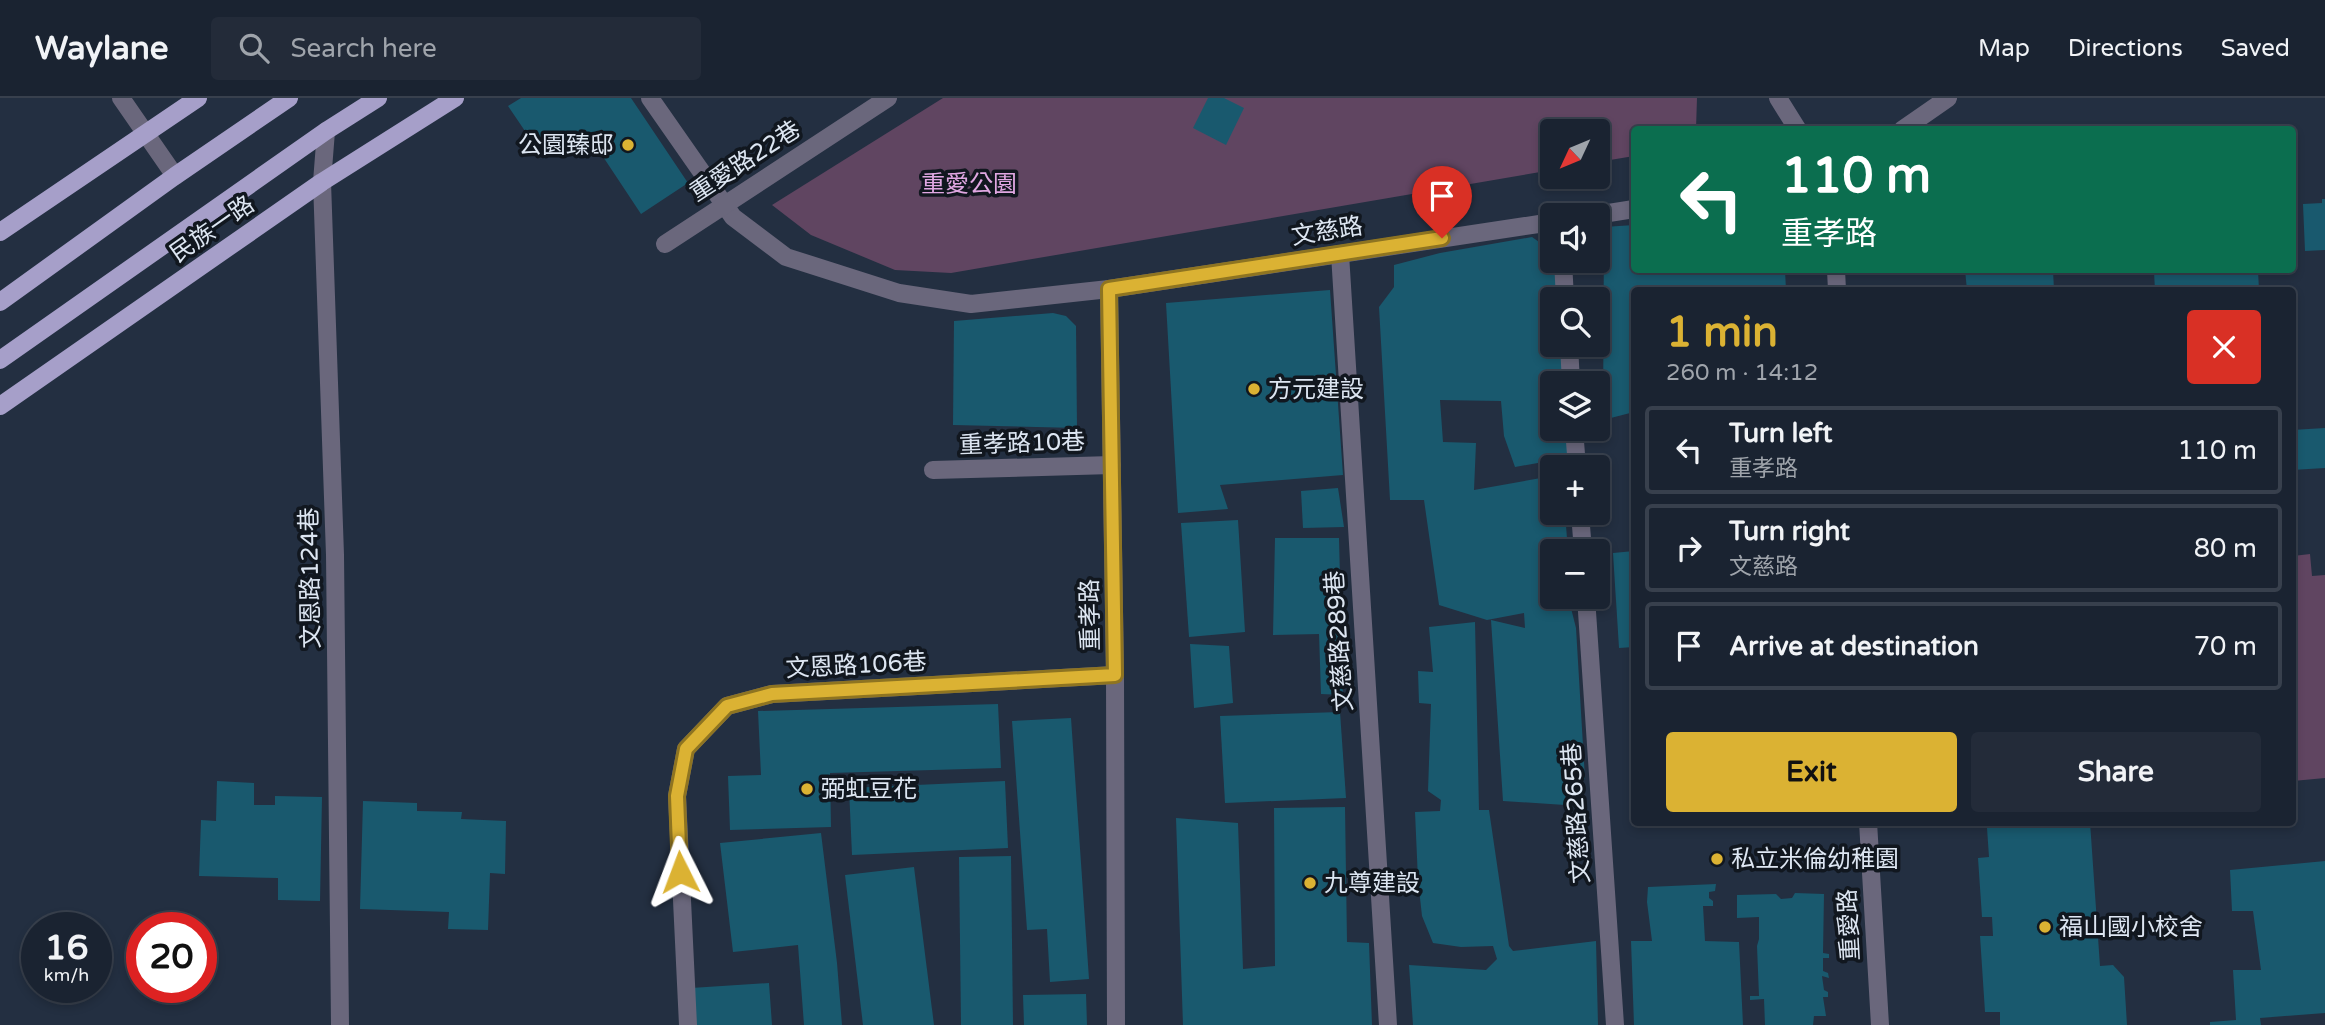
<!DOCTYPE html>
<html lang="en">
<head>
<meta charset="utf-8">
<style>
	:root { --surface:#1a2331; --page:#232b39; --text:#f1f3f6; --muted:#9fa4ab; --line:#38404d; --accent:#dbb233 }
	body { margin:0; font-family:"Varela Round","Noto Sans TC",sans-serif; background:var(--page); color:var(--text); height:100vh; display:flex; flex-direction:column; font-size:26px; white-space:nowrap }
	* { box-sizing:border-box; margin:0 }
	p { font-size:23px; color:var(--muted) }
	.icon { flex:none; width:38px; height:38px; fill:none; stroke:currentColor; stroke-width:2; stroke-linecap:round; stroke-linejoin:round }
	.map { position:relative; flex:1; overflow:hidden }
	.side { position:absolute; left:1631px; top:189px; width:665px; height:539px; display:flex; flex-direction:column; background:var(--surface); border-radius:7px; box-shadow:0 4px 10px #0003,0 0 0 2px var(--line) }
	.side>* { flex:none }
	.banner { position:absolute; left:1631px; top:28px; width:665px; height:147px; border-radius:7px; box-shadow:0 4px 10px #0003,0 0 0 2px var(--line); background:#0b6e4f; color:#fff; overflow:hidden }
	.needle { width:46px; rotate:226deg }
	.fabs { position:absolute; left:1540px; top:21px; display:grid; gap:14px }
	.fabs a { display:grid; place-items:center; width:70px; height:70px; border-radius:7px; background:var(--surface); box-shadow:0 4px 10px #0003,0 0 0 2px var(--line); font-size:35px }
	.speed { position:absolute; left:21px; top:814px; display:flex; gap:14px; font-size:35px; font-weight:700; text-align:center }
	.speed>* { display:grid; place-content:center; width:91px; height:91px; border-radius:50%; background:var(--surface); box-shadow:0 4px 10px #0003,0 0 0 2px var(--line); line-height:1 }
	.speed small { font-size:18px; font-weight:400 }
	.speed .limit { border:10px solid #d22; background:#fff; color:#111 }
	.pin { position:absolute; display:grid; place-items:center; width:60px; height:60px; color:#fff; margin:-72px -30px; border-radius:50% 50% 50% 0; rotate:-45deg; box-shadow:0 0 7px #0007 }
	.pin .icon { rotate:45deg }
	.me { position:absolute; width:77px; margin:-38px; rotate:357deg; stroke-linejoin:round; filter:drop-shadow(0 0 5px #0008) }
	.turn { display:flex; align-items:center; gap:24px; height:147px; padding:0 35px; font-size:32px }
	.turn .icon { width:91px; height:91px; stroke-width:2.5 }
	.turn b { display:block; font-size:49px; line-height:60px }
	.round { display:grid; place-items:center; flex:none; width:74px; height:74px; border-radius:7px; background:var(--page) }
	.headline { display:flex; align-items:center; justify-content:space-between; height:119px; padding:0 35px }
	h1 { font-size:42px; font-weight:700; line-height:52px; color:var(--accent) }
	.action { display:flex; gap:14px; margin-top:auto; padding:14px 35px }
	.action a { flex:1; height:80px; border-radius:7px; background:var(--accent); color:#111; font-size:28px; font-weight:700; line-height:80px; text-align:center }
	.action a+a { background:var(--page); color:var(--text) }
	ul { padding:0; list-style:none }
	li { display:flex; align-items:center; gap:21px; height:88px; margin:0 14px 10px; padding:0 21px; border:4px solid var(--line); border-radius:7px }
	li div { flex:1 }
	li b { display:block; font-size:26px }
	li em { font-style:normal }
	header { display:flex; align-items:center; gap:42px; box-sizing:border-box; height:98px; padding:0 35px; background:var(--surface); border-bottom:2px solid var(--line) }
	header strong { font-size:33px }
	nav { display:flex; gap:38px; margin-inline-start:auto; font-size:24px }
	.search { width:490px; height:63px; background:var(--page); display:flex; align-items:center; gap:18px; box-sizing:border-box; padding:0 24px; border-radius:7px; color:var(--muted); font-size:26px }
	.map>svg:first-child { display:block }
	.green { fill:#604561 }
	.building { fill:#19596e }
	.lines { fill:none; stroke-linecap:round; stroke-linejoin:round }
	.minor { stroke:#6a677c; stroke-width:18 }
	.major { stroke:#a69fc9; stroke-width:18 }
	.route-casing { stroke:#8e7421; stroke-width:18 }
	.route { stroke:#dbb233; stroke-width:12 }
	.poi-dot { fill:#dbb233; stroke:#11171f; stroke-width:2.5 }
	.labels { text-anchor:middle; stroke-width:7; stroke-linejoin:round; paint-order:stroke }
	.poi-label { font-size:24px; fill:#dde6f2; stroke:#11171f; text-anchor:start }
	.street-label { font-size:24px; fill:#dde6f2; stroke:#11171f }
	.park-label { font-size:24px; fill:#e0a7e2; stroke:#11171f }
</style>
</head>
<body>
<header>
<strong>Waylane</strong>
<div class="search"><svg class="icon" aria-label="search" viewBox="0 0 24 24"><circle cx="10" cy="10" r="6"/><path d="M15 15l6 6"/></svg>Search here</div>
<nav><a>Map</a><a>Directions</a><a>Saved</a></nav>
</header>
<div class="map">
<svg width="2325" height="927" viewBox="0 0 2325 927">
	<rect width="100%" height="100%" fill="#232f41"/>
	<!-- green -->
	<g class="green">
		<path d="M943,0h754l-1,31 -62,1v26l-36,6v-31h-46v39l-601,103 -56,-3 -84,-35 -39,-30z"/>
		<path d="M2310,456l2,22 13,-1v203l-32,3v-225z"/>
	</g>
	<!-- building -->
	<g class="building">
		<path d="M521,0h110l57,85 -47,31 -55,-83 -42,28 -36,-53z"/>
		<path d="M1208,0h16l20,10 -18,37 -33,-17z"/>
		<path d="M2322,101h3v51l-20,1 -2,-47 19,-1z"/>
		<path d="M1634,127v45h151l1,20h-152v122l-31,8 1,-193z"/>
		<path d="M1532,139l20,14v10h11l2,38h-13v46h17l2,38h-19v46h22l2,27 -61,11 -11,-31 -3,-35 -61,-1 3,42 33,1 -2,47 78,-14v37h13l3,38h-16v46h19l-1,7 6,24 9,151 -19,7 -1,19 -62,-4 -12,-181 34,8 -1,-15 -37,7 -48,-15 -15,-105h-34l-11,-193 15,-20v-22l46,-12z"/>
		<path d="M1965,172h88l1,20h-87z"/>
		<path d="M2138,172h120l1,20h-104l-1,-18 -16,1z"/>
		<path d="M1330,192l13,185 -123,10 8,24 -50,4 -12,-210z"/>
		<path d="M1053,215l13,3 10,10 1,102 -124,-3 1,-104z"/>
		<path d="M2325,330v40l-33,2v-40z"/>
		<path d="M1338,390l6,39 -41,1 -2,-37z"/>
		<path d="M1238,422l7,112 -56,5 -8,-114z"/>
		<path d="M1275,440h64l4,157 -22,-1 -2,-60 -46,1z"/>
		<path d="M1634,453v96l-15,1 -6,-95z"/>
		<path d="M1475,524l4,188h10l20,136 4,5 83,-10 2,84h-185l-4,-60 77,5 11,-11 -4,-13 -32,1 -28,-4 -11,-27 -4,-36 -3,-68 25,-1 1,-11 -13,-9 3,-87 -12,-1 -1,-32 15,1 -4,-45z"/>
		<path d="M1190,546l39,2 4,57 -39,5z"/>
		<path d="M998,606l3,64 -171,5 1,54 -101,3 -2,-54 33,-1 -3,-64z"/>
		<path d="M1340,614l6,86 -121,5 -5,-87z"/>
		<path d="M1071,620l18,261 -39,3 -3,-53 -20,1 -15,-209z"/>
		<path d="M217,683l37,2v22h21v-9l47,1 -2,104 -42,-1v-22l-79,-2 2,-56 15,1z"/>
		<path d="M1005,683l3,67 -156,7 -3,-67z"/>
		<path d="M363,703l54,2v8l45,1 -1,7 45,2 -1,53 -15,-1 -2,57 -40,-1 1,-17 -89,-3z"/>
		<path d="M1345,709l2,135 22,1 3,82h-189l-7,-207 62,5 5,146 32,-3 -1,-158z"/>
		<path d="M2000,724h90l10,144 13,-1 11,12 3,48h-127v-13h-15l-5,-76h13l-1,-19h-10l-4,-59 11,-1 -2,-29h14z"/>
		<path d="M821,735l16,130 5,62h-38l-6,-80 -65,7 -13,-109z"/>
		<path d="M1011,758l2,169h-52l-2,-168z"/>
		<path d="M2325,763v152l-65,5 1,7h-51v-3l26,-2 -3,-50h28l-8,-59h-21l-2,-41z"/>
		<path d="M914,769l20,158h-71l-18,-150z"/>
		<path d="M1716,786l-1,7 -6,1v6l4,3v5h-10l2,35 34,1 4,83h-109l-3,-84h21l-5,-39 1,-15z"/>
		<path d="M1795,795l29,1 -1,59 6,1v4h-6v13l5,2 1,5 -7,-2 2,14 4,2v5h-5l3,19h-12l-1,9h-48l-1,-26 -14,1v-4h9l-2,-50 2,-7v-22l-22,1v-23l39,-1 5,5 11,-1z"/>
		<path d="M769,885l3,42h-79l-2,-37z"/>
		<path d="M1086,896l1,31h-63l-1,-30z"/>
	</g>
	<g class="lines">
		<!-- minor -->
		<g class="minor">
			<path d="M121,0l54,78"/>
			<path d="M650,0l83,119 53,40 113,36 72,11 138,-15 443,-67"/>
			<path d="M1778,0l20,32"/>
			<path d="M1902,32l46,-32"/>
			<path d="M326,33l-4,51 13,373 5,470"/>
			<path d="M1596,117l38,-6"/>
			<path d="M665,146l223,-146"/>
			<path d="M1340,156l48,771"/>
			<path d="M1563,163l2,38"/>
			<path d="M1836,172l1,20"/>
			<path d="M1109,191l6,386 1,350"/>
			<path d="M1569,247l2,38"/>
			<path d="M1574,331l3,38"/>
			<path d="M933,372l179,-5"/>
			<path d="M1580,415l3,38"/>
			<path d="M1586,499l29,428"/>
			<path d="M1868,724l12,203"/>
			<path d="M688,927l-11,-229 9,-47 41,-43 45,-12 343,-19"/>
		</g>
		<!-- major -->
		<g class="major">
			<path d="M0,134l198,-134"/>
			<path d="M0,204l175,-126 114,-78"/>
			<path d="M0,262l326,-229 52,-33"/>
			<path d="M0,308l322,-224 133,-84"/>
		</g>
	</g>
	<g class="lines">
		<defs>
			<path id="route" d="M680,774l-3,-76 9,-47 41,-43 45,-12 343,-19 -6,-386 333,-51"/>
		</defs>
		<!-- route casing -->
		<use href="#route" class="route-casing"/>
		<!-- route -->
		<use href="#route" class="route"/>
	</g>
	<!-- markers -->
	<g class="poi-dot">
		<circle cx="628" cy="47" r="7"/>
		<circle cx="1254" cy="291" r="7"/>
		<circle cx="807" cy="691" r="7"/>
		<circle cx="1717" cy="761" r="7"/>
		<circle cx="1310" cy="785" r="7"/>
		<circle cx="2045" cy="829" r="7"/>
	</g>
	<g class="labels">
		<!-- poi labels -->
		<g class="poi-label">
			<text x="614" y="55" text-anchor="end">公園臻邸</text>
			<text x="1268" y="299">方元建設</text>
			<text x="821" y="699">弼虹豆花</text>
			<text x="1731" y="769">私立米倫幼稚園</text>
			<text x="1324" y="793">九尊建設</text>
			<text x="2059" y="837">福山國小校舍</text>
		</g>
		<!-- street labels -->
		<g class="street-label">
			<text transform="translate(745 63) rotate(-33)" y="8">重愛路22巷</text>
			<text transform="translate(212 131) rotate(-35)" y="8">民族一路</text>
			<text transform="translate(1327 133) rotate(-9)" y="8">文慈路</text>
			<text transform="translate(1022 345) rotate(-2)" y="8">重孝路10巷</text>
			<text transform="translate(310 480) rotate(-91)" y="8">文恩路124巷</text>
			<text transform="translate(1090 517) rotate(-91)" y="8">重孝路</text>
			<text transform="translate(1339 543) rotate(-94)" y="8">文慈路289巷</text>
			<text transform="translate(856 567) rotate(-3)" y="8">文恩路106巷</text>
			<text transform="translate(1576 715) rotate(-94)" y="8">文慈路265巷</text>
			<text transform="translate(1849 827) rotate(-93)" y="8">重愛路</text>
		</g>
		<!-- park labels -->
		<g class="park-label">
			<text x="969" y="94">重愛公園</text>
		</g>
	</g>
</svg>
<div class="fabs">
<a><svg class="needle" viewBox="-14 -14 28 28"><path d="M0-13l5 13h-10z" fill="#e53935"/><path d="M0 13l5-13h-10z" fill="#9fa4ab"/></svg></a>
<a><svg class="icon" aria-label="sound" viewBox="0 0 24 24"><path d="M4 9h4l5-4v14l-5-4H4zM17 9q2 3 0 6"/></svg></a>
<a><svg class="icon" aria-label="search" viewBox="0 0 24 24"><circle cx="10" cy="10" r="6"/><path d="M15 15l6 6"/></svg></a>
<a><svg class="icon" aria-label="layers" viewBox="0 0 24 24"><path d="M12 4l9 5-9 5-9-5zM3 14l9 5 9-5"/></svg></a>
<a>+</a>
<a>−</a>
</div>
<div class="speed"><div>16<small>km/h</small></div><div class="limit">20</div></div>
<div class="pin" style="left:1442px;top:140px;background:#d93025"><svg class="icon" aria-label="arrive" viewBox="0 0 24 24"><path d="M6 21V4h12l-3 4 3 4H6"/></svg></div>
<svg class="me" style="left:680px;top:774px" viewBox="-20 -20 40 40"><path d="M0-17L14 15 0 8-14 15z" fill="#dbb233" stroke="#fff" stroke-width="4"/></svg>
<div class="banner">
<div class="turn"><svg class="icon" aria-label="left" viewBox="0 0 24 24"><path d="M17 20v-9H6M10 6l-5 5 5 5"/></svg><div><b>110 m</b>重孝路</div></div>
</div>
<section class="side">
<div class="headline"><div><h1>1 min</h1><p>260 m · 14:12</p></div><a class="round" style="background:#d93025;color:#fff"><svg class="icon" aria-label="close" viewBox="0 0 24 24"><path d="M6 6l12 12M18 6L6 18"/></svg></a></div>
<ul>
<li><svg class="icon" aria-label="left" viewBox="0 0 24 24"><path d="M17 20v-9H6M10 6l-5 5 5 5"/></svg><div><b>Turn left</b><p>重孝路</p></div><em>110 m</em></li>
<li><svg class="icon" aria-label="right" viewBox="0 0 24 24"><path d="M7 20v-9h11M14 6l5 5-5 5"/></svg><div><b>Turn right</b><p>文慈路</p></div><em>80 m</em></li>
<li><svg class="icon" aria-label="arrive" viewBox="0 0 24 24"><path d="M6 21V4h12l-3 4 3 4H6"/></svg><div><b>Arrive at destination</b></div><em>70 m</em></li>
</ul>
<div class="action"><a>Exit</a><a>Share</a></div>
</section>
</div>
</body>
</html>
